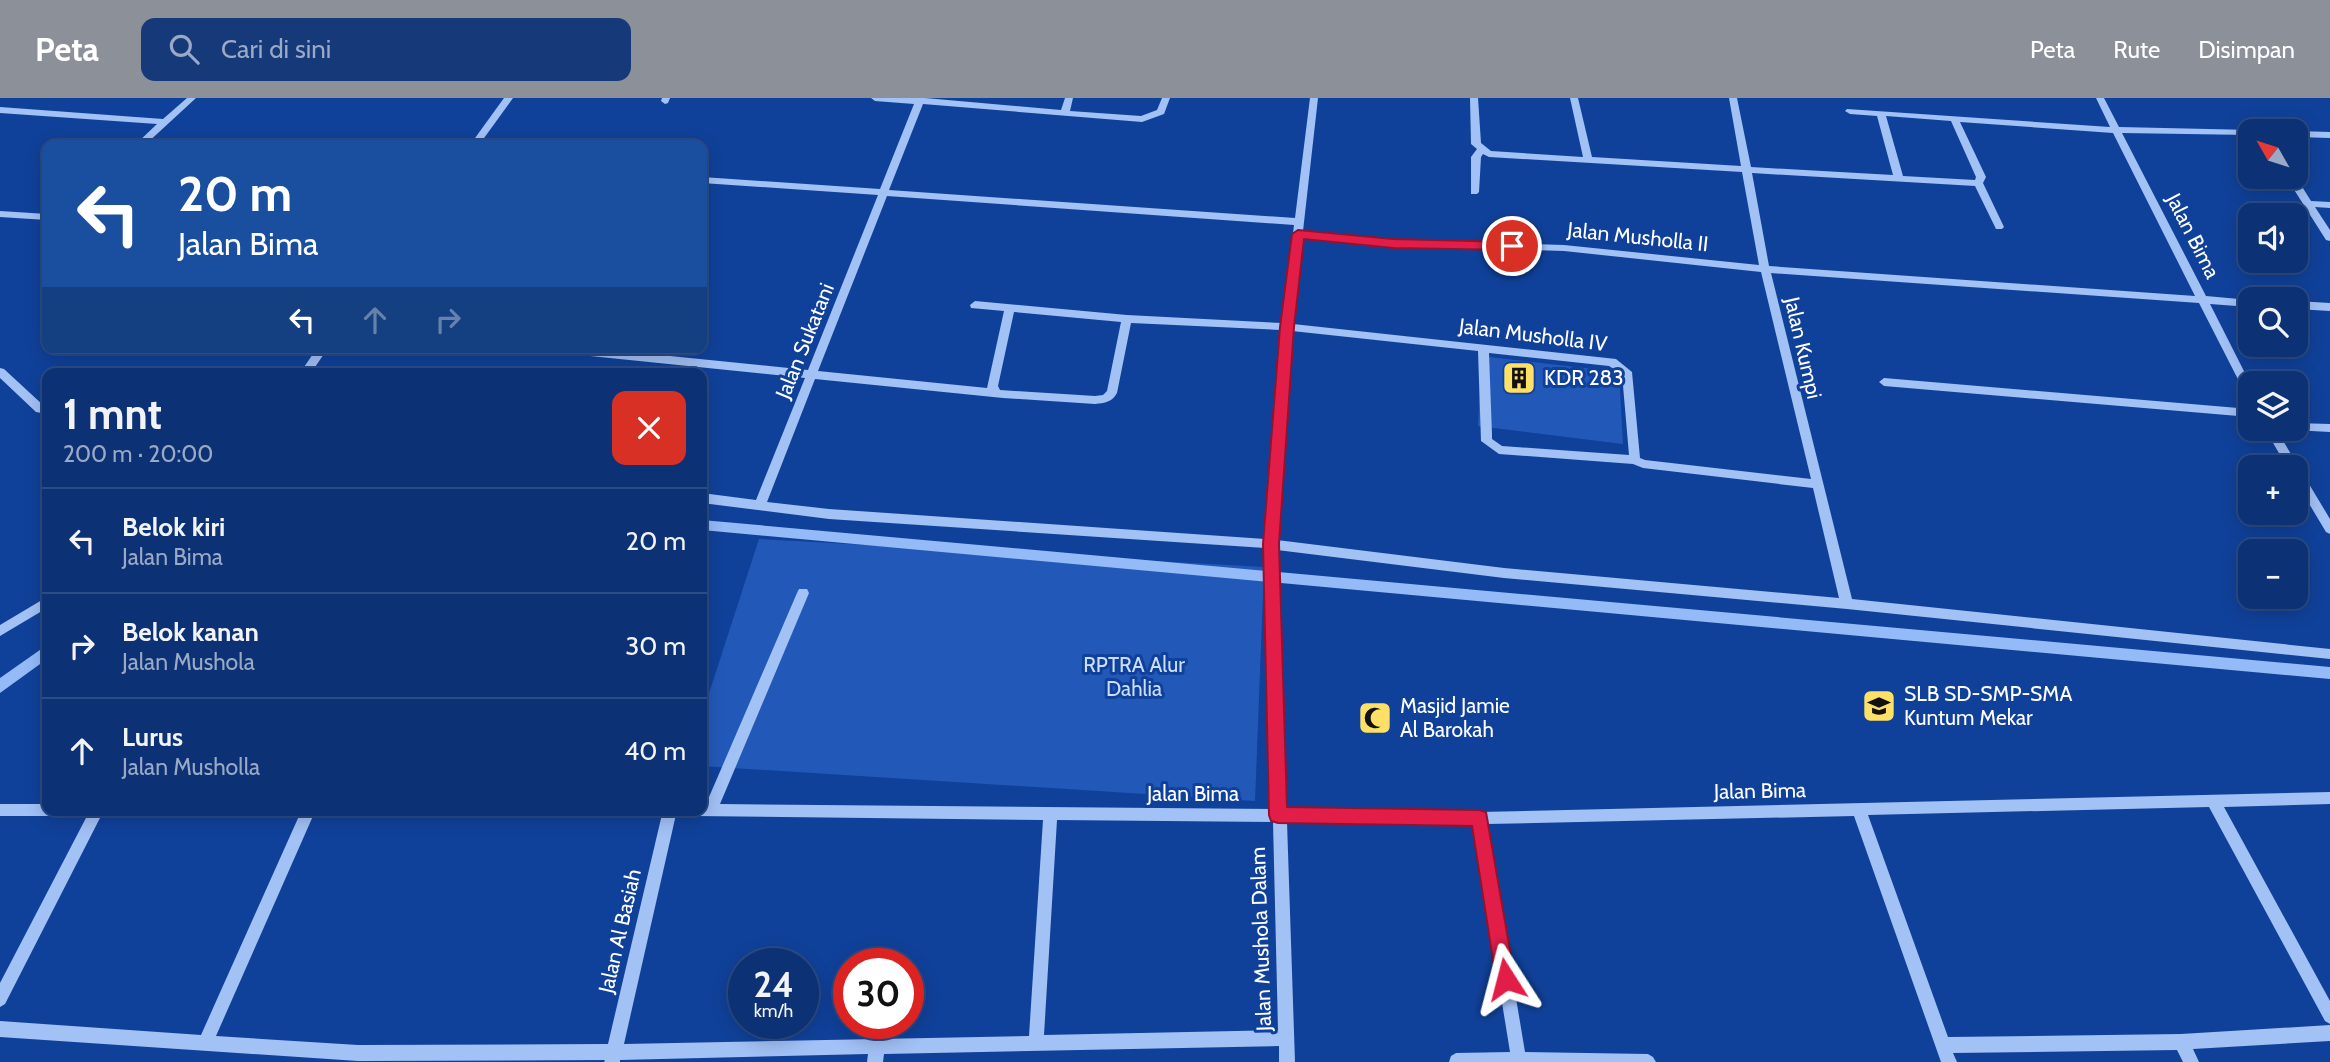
<!DOCTYPE html>
<html lang="id">
<head>
<meta charset="utf-8">
<style>
	:root { --surface:#0c3174; --page:#153979; --text:#f1f3f6; --muted:#9aa9c5; --line:#2c4c86; --accent:#8c9099 }
	body { margin:0; font-family:Cabin,sans-serif; background:var(--page); color:var(--text); height:100vh; display:flex; flex-direction:column; font-size:26px; white-space:nowrap }
	* { box-sizing:border-box; margin:0 }
	p { font-size:23px; color:var(--muted) }
	.icon { flex:none; width:38px; height:38px; fill:none; stroke:currentColor; stroke-width:2; stroke-linecap:round; stroke-linejoin:round }
	.map { position:relative; flex:1; overflow:hidden }
	.side { position:absolute; left:42px; top:270px; width:665px; height:448px; display:flex; flex-direction:column; background:var(--surface); border-radius:14px; box-shadow:0 4px 18px #0003,0 0 0 2px var(--line) }
	.side>* { flex:none }
	.guide { position:absolute; left:42px; top:42px; width:665px; height:214px; border-radius:14px; box-shadow:0 4px 18px #0003,0 0 0 2px var(--line); background:#1a4fa0; color:#fff; overflow:hidden }
	.needle { width:46px; rotate:309deg }
	.buttons { position:absolute; left:2238px; top:21px; display:grid; gap:14px }
	.buttons a { display:grid; place-items:center; width:70px; height:70px; border-radius:14px; background:var(--surface); box-shadow:0 4px 18px #0003,0 0 0 2px var(--line); font-size:35px }
	.speed { position:absolute; left:728px; top:850px; display:flex; gap:14px; font-size:35px; font-weight:700; text-align:center }
	.speed>* { display:grid; place-content:center; width:91px; height:91px; border-radius:50%; background:var(--surface); box-shadow:0 4px 18px #0003,0 0 0 2px var(--line); line-height:1 }
	.speed small { font-size:18px; font-weight:400 }
	.speed .limit { border:10px solid #d22; background:#fff; color:#111 }
	.pin { position:absolute; display:grid; place-items:center; width:60px; height:60px; color:#fff; margin:-30px; border:4px solid #fff; border-radius:50%; box-shadow:0 2px 7px #0007 }
	.me { position:absolute; width:77px; margin:-38px; rotate:351deg; stroke-linejoin:round; filter:drop-shadow(0 0 5px #0008) }
	.turn { display:flex; align-items:center; gap:24px; height:147px; padding:0 21px; font-size:32px }
	.turn .icon { width:91px; height:91px; stroke-width:2.5 }
	.turn b { display:block; font-size:49px; line-height:60px }
	.lanes { display:flex; align-items:center; height:66px; padding:0 21px; background:#0003; justify-content:center; gap:35px; direction:ltr }
	.lanes .off { opacity:.35 }
	.round { display:grid; place-items:center; flex:none; width:74px; height:74px; border-radius:14px; background:var(--page) }
	.head { display:flex; align-items:center; justify-content:space-between; height:119px; padding:0 21px }
	h1 { font-size:42px; font-weight:800; line-height:52px }
	ul { padding:0; list-style:none }
	li { display:flex; align-items:center; gap:21px; height:105px; padding:0 21px; border-top:2px solid var(--line) }
	li div { flex:1 }
	li b { display:block; font-size:26px }
	li em { font-style:normal }
	header { display:flex; align-items:center; gap:42px; box-sizing:border-box; height:98px; padding:0 35px; background:var(--accent); color:#fff }
	header strong { font-size:33px }
	nav { display:flex; gap:38px; margin-inline-start:auto; font-size:24px }
	.search { width:490px; height:63px; background:var(--page); display:flex; align-items:center; gap:18px; box-sizing:border-box; padding:0 24px; border-radius:14px; color:var(--muted); font-size:26px }
	.map>svg:first-child { display:block }
	.green { fill:#2259b9 }
	.lines { fill:none; stroke-linecap:round; stroke-linejoin:round }
	.stream { fill:#94baf8; fill-rule:evenodd }
	.minor { fill:#a2c1f5; fill-rule:evenodd }
	.route { fill:#e11d48; stroke:#92132f; stroke-width:2 }
	.labels { text-anchor:middle; stroke-width:6; stroke-linejoin:round; paint-order:stroke }
	.street-label { font-size:21px; fill:#fff; stroke:#10419a }
	.poi-label { font-size:21px; fill:#fff; stroke:#10419a; text-anchor:start }
	.park-label { font-size:21px; fill:#cbdefe; stroke:#10419a }
</style>
</head>
<body>
<header>
<strong>Peta</strong>
<div class="search"><svg class="icon" aria-label="search" viewBox="0 0 24 24"><circle cx="10" cy="10" r="6"/><path d="M15 15l6 6"/></svg>Cari di sini</div>
<nav><a>Peta</a><a>Rute</a><a>Disimpan</a></nav>
</header>
<div class="map">
<svg width="2330" height="964" viewBox="0 0 2330 964">
	<rect width="100%" height="100%" fill="#10419a"/>
	<!-- green -->
	<g class="green">
		<path d="M1481,258l138,16 4,72 -145,-18z"/>
		<path d="M759,441l505,28 -9,234 -553,-35v-51z"/>
	</g>
	<g class="lines">
		<!-- stream -->
		<g class="stream">
			<path d="M702,422l1628,147v12l-1628,-149z"/>
			<path d="M47,547v14l-47,34v-15z"/>
		</g>
		<!-- minor -->
		<g class="minor">
			<path d="M187,0h9l-51,47h-10l22,-21 -157,-11v-6l163,12z"/>
			<path d="M504,0h9l-34,47h-9z"/>
			<path d="M662,0h8l-2,5 -3,1 -4,-3z"/>
			<path d="M871,0h54l136,12 4,-12h8l-3,13 71,5 16,-6 5,-12h8l-6,16 -22,8 -219,-18 -34,86 406,28 15,-120h8l-15,133 90,9 171,5 195,20 -17,-93 -253,-15 -6,-3 -2,3 -2,35 -2,2h-6v-37l6,-8 -6,-5 -1,-46h8l3,45 10,8 92,6 -13,-59h8l14,59 149,9 -12,-68h8l14,69 142,8 -16,-59 -27,-2 -5,-3 2,-2 263,18 -14,-29h8l15,29 134,3 -3,1v4l-128,-2 84,163 44,4v7l-40,-3 40,79v14l-5,-4 -46,-90 -428,-30 81,326 478,50v10l-483,-50 -343,-31 -227,-28 9,260 193,2 851,-20v12l-106,3 106,194v23l-5,-3 -116,-214 -341,8 80,222 233,-3 149,-9v16l-137,8 6,13h-16l-6,-12 -224,3 4,9h-16l-87,-246 -367,8 38,228 123,2 5,3 3,5h-207l2,-6 5,-3 54,-1 -37,-228 -186,-2 8,240h-16v-16l-395,8 -1,8h-16l1,-8 -248,6v2h-16l1,-2 -247,1 -358,-24v-16l201,14 98,-219h-198l-96,188 -5,3v-24l87,-167 -14,-1 -2,-5h290l-2,5 -5,1h-41l-97,220 142,9 250,-1 55,-234h14l-53,234 405,-8 14,-216 -348,-4 -5,-1 -2,-5h14v-6h4l91,-211 2,-4h8l2,4 -89,211 552,5 -7,-261 -436,-29 -127,-16v-10l54,7 49,-122 -254,-26 -5,-4h45l217,22 70,-175 -176,-12v-6l178,12 34,-85 -39,-3zM1886,18l65,5 25,56 -1,3 -72,-4zM1960,24l153,11 82,163 -426,-30 -17,-93 223,13 21,43h6l2,-2 -21,-44 3,-6zM887,98l407,29 -12,98 -155,-8 -152,-14 -5,4 1,3 33,3 -17,77 -169,-17zM1302,140l91,8 171,5 197,21 50,207 -166,-19 -5,-2 -8,-86 -16,-13 -323,-35zM1014,214l107,10 -14,69 -4,4 -8,1 -95,-6 -2,-4zM1131,225l150,7 -16,209 -436,-30 -62,-7 48,-123 188,19 92,6c10,-1 17,-2 22,-11zM1292,233l186,20 3,90 18,13 134,10 10,4 170,20 26,110 -335,-30 -227,-28zM1489,255l120,13 13,8 7,81 -127,-9 -10,-7v-4zM1057,722l216,2 5,208 -234,5z"/>
			<path d="M2296,33l34,1v6l-34,-1z"/>
			<path d="M2286,79h10l15,24 19,1v6l-15,-1 15,23v11l-4,-1z"/>
			<path d="M0,113l47,3v6l-47,-3z"/>
			<path d="M2296,203l34,2v8l-34,-2z"/>
			<path d="M317,250h11l-17,25h-11z"/>
			<path d="M0,270l4,1 39,36 4,1v8l-11,-2 -36,-34z"/>
			<path d="M1884,280l366,31v8l-366,-31 -5,-4z"/>
			<path d="M2296,325l34,1v8l-38,-2 4,-1z"/>
			<path d="M2265,331h11l54,90v15l-4,-2 -30,-50v-15h-9z"/>
			<path d="M47,499v11l-47,28v-11z"/>
			<path d="M0,706h47v6h7l-2,5 -5,1h-47z"/>
		</g>
	</g>
	<!-- route -->
	<path class="route" d="M1298,132l95,9 119,3 6,4 -6,4 -119,-2 -89,-9 -10,88 -15,217 8,263 192,3 7,2 29,167 -2,7 -7,3 -7,-3 -3,-7 -24,-153 -194,-3 -7,-2 -2,-6 -6,-271 17,-217 12,-93z"/>
	<!-- icons -->
	<defs>
		<symbol id="building-square" viewBox="-11 -11 22 22"><rect x="-9" y="-9" width="18" height="18" rx="4" fill="#ffe066" stroke="#10419a"/><path d="M-4-6H4V6H1V3H-1V6H-4ZM-2.5-4.3h1.7v1.8h-1.7ZM.8-4.3h1.7v1.8H.8ZM-2.5-1h1.7V.8h-1.7ZM.8-1h1.7V.8H.8Z" fill="#111"/></symbol>
		<symbol id="school-square" viewBox="-11 -11 22 22"><rect x="-9" y="-9" width="18" height="18" rx="4" fill="#ffe066" stroke="#10419a"/><path d="M0-5L7-2L0 1L-7-2ZM-4 1L0 2.5L4 1V4Q0 6-4 4Z" fill="#111"/></symbol>
		<symbol id="mosque-square" viewBox="-11 -11 22 22"><rect x="-9" y="-9" width="18" height="18" rx="4" fill="#ffe066" stroke="#10419a"/><path d="M3.5-4.9A6 6 0 1 0 3.5 4.9A5 5 0 1 1 3.5-4.9Z" fill="#111"/></symbol>
	</defs>
	<g fill-rule="evenodd">
		<use href="#building-square" x="1500" y="261" width="38" height="38"/>
		<use href="#school-square" x="1860" y="589" width="38" height="38"/>
		<use href="#mosque-square" x="1356" y="601" width="38" height="38"/>
	</g>
	<g class="labels">
		<!-- street labels -->
		<g class="street-label">
			<text transform="translate(2193 138) rotate(63)" y="7">Jalan Bima</text>
			<text transform="translate(1638 139) rotate(6)" y="7">Jalan Musholla II</text>
			<text transform="translate(1533 237) rotate(7)" y="7">Jalan Musholla IV</text>
			<text transform="translate(805 243) rotate(-68)" y="7">Jalan Sukatani</text>
			<text transform="translate(1803 250) rotate(77)" y="7">Jalan Kumpi</text>
			<text transform="translate(1760 693) rotate(-1)" y="7">Jalan Bima</text>
			<text x="1193" y="703">Jalan Bima</text>
			<text transform="translate(620 833) rotate(-77)" y="7">Jalan Al Basiah</text>
			<text transform="translate(1261 841) rotate(-92)" y="7">Jalan Mushola Dalam</text>
		</g>
		<!-- poi labels -->
		<g class="poi-label">
			<text x="1544" y="287">KDR 283</text>
			<text x="1904" y="603">SLB SD-SMP-SMA<tspan x="1904" dy="24">Kuntum Mekar</tspan></text>
			<text x="1400" y="615">Masjid Jamie<tspan x="1400" dy="24">Al Barokah</tspan></text>
		</g>
		<!-- park labels -->
		<g class="park-label">
			<text x="1134" y="574">RPTRA Alur<tspan x="1134" dy="24">Dahlia</tspan></text>
		</g>
	</g>
</svg>
<div class="buttons">
<a><svg class="needle" viewBox="-14 -14 28 28"><path d="M0-13l5 13h-10z" fill="#e53935"/><path d="M0 13l5-13h-10z" fill="#9aa9c5"/></svg></a>
<a><svg class="icon" aria-label="sound" viewBox="0 0 24 24"><path d="M4 9h4l5-4v14l-5-4H4zM17 9q2 3 0 6"/></svg></a>
<a><svg class="icon" aria-label="search" viewBox="0 0 24 24"><circle cx="10" cy="10" r="6"/><path d="M15 15l6 6"/></svg></a>
<a><svg class="icon" aria-label="layers" viewBox="0 0 24 24"><path d="M12 4l9 5-9 5-9-5zM3 14l9 5 9-5"/></svg></a>
<a>+</a>
<a>−</a>
</div>
<div class="speed"><div>24<small>km/h</small></div><div class="limit">30</div></div>
<div class="pin" style="left:1512px;top:148px;background:#d93025"><svg class="icon" aria-label="arrive" viewBox="0 0 24 24"><path d="M6 21V4h12l-3 4 3 4H6"/></svg></div>
<svg class="me" style="left:1506px;top:881px" viewBox="-20 -20 40 40"><path d="M0-17L14 15 0 8-14 15z" fill="#e11d48" stroke="#fff" stroke-width="4"/></svg>
<div class="guide">
<div class="turn"><svg class="icon" aria-label="left" viewBox="0 0 24 24"><path d="M17 20v-9H6M10 6l-5 5 5 5"/></svg><div><b>20 m</b>Jalan Bima</div></div>
<div class="lanes"><svg class="icon" aria-label="left" viewBox="0 0 24 24"><path d="M17 20v-9H6M10 6l-5 5 5 5"/></svg><svg class="icon off" aria-label="ahead" viewBox="0 0 24 24"><path d="M12 20V5M6 11l6-6 6 6"/></svg><svg class="icon off" aria-label="right" viewBox="0 0 24 24"><path d="M7 20v-9h11M14 6l5 5-5 5"/></svg></div>
</div>
<section class="side">
<div class="head"><div><h1>1 mnt</h1><p>200 m · 20:00</p></div><a class="round" style="background:#d93025;color:#fff"><svg class="icon" aria-label="close" viewBox="0 0 24 24"><path d="M6 6l12 12M18 6L6 18"/></svg></a></div>
<ul>
<li><svg class="icon" aria-label="left" viewBox="0 0 24 24"><path d="M17 20v-9H6M10 6l-5 5 5 5"/></svg><div><b>Belok kiri</b><p>Jalan Bima</p></div><em>20 m</em></li>
<li><svg class="icon" aria-label="right" viewBox="0 0 24 24"><path d="M7 20v-9h11M14 6l5 5-5 5"/></svg><div><b>Belok kanan</b><p>Jalan Mushola</p></div><em>30 m</em></li>
<li><svg class="icon" aria-label="ahead" viewBox="0 0 24 24"><path d="M12 20V5M6 11l6-6 6 6"/></svg><div><b>Lurus</b><p>Jalan Musholla</p></div><em>40 m</em></li>
</ul>
</section>
</div>
</body>
</html>
